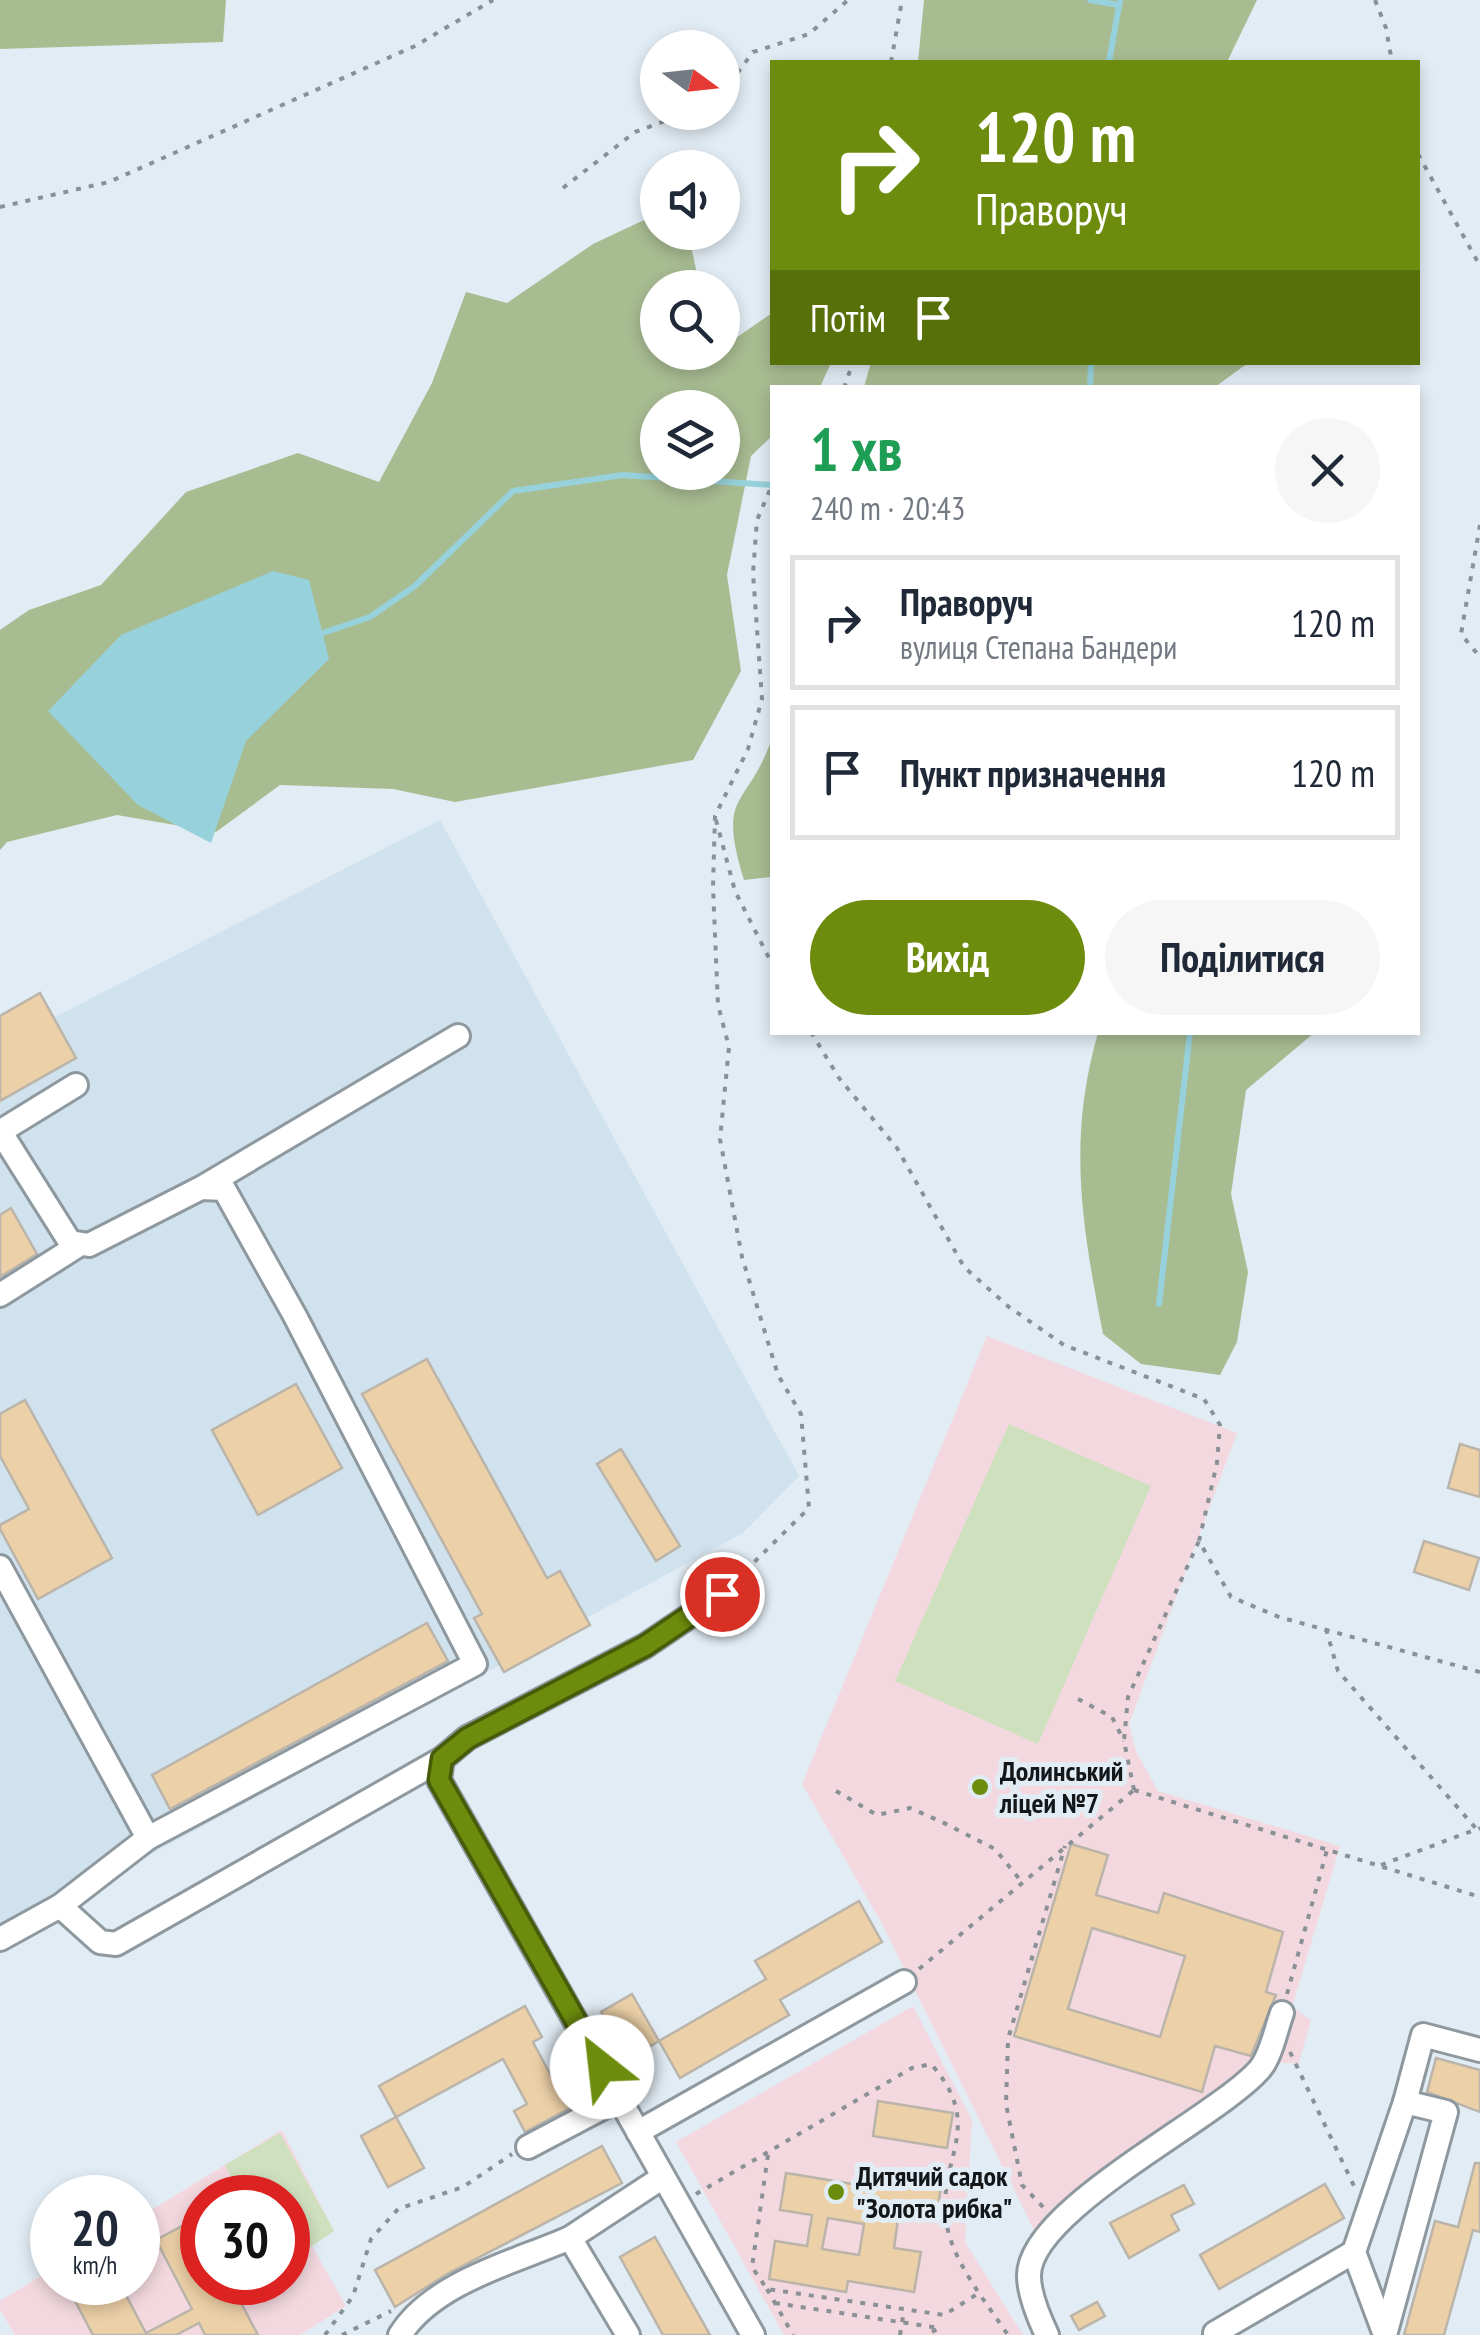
<!DOCTYPE html>
<html lang="uk">
<head>
<meta charset="utf-8">
<style>
	:root { --surface:#fff; --page:#f6f6f7; --text:#1f2937; --muted:#747a83; --line:#e0e1e3; --accent:#6d8c0d }
	body { margin:0; font-family:"PT Sans Narrow",sans-serif; background:var(--page); color:var(--text); height:100vh; display:flex; flex-direction:column; font-size:38px; white-space:nowrap }
	* { box-sizing:border-box; margin:0 }
	p { font-size:32px; color:var(--muted) }
	.icon { flex:none; width:55px; height:55px; fill:none; stroke:currentColor; stroke-width:2; stroke-linecap:round; stroke-linejoin:round }
	.map { position:relative; flex:1; overflow:hidden }
	.sheet { position:absolute; left:770px; top:385px; width:650px; height:650px; display:flex; flex-direction:column; background:var(--surface); border-radius:0px; box-shadow:0 5px 15px #0003 }
	.sheet>* { flex:none }
	.top-card { position:absolute; left:770px; top:60px; width:650px; height:305px; border-radius:0px; box-shadow:0 5px 15px #0003; background:#6d8c0d; color:#fff; overflow:hidden }
	.needle { width:65px; rotate:105deg }
	.tools { position:absolute; left:640px; top:30px; display:grid; gap:20px }
	.tools a { display:grid; place-items:center; width:100px; height:100px; border-radius:50%; background:var(--surface); box-shadow:0 5px 15px #0003; font-size:50px }
	.speed { position:absolute; left:30px; top:2175px; display:flex; gap:20px; font-size:50px; font-weight:700; text-align:center }
	.speed>* { display:grid; place-content:center; width:130px; height:130px; border-radius:50%; background:var(--surface); box-shadow:0 5px 15px #0003; line-height:1 }
	.speed small { font-size:25px; font-weight:400 }
	.speed .limit { border:15px solid #d22; background:#fff; color:#111 }
	.pin { position:absolute; display:grid; place-items:center; width:85px; height:85px; color:#fff; margin:-42px; border:5px solid #fff; border-radius:50%; box-shadow:0 2px 10px #0007 }
	.me { position:absolute; width:110px; margin:-55px; rotate:331deg; stroke-linejoin:round; filter:drop-shadow(0 0 8px #0008) }
	.turn { display:flex; align-items:center; gap:35px; height:210px; padding:0 40px; font-size:45px }
	.turn .icon { width:130px; height:130px; stroke-width:2.5 }
	.turn b { display:block; font-size:70px; line-height:85px }
	.then { display:flex; align-items:center; height:95px; padding:0 40px; background:#0003; gap:20px; font-size:38px }
	.round { display:grid; place-items:center; flex:none; width:105px; height:105px; border-radius:52px; background:var(--page) }
	.summary { display:flex; align-items:center; justify-content:space-between; height:170px; padding:0 40px }
	h1 { font-size:60px; font-weight:800; line-height:75px; color:#1e9e55 }
	.action { display:flex; gap:20px; margin-top:auto; padding:20px 40px }
	.action a { flex:1; height:115px; border-radius:60px; background:var(--accent); color:#fff; font-size:40px; font-weight:800; line-height:115px; text-align:center }
	.action a+a { background:var(--page); color:var(--text) }
	ul { padding:0; list-style:none }
	li { display:flex; align-items:center; gap:30px; height:135px; margin:0 20px 15px; padding:0 20px; border:5px solid var(--line); border-radius:0px }
	li div { flex:1 }
	li b { display:block; font-size:38px }
	li em { font-style:normal }
	.map>svg:first-child { display:block }
	.built { fill:#d1e2ef }
	.education { fill:#f3d9df; fill-rule:evenodd }
	.green { fill:#cfe0be }
	.forest { fill:#a8bc92; fill-rule:evenodd }
	.water { fill:#97d2dc }
	.lines { fill:none; stroke-linecap:round; stroke-linejoin:round }
	.stream { stroke:#97d2dc; stroke-width:6 }
	.building { fill:#ecd0a7; stroke:#bab4aa; stroke-width:2.5; fill-rule:evenodd }
	.minor-casing { stroke:#8e989f; stroke-width:28 }
	.path { stroke:#899096; stroke-width:4; stroke-dasharray:5 8; stroke-linecap:butt }
	.minor { stroke:#fff; stroke-width:22 }
	.route-casing { stroke:#475b08; stroke-width:25 }
	.route { stroke:#6d8c0d; stroke-width:18 }
	.poi-dot { fill:#6d8c0d; stroke:#e2ecf4; stroke-width:4 }
	.labels { text-anchor:middle; stroke-width:10; stroke-linejoin:round; paint-order:stroke }
	.poi-label { font-size:28px; font-weight:bold; fill:#131719; stroke:#e2ecf4; text-anchor:start }
</style>
</head>
<body>
<div class="map">
<svg width="1480" height="2335" viewBox="0 0 1480 2335">
	<rect width="100%" height="100%" fill="#e2ecf4"/>
	<!-- built -->
	<path class="built" d="M440,820l359,656 -56,57 -743,403v-891z"/>
	<!-- education -->
	<g class="education">
		<path d="M987,1336l250,97 -108,291 7,27 22,40 182,55 -48,161 19,13 -12,43h-19l-195,142 -50,27 -153,-308 -80,-140z"/>
		<path d="M913,2006l59,114 -7,122 58,93h-239l-108,-193z"/>
		<path d="M282,2130l52,101 -22,15 34,60 -46,29h-285l-15,-25v-9l52,-32v13h86v-64zM202,2198h86v84h-86z"/>
	</g>
	<!-- green -->
	<g class="green">
		<path d="M1009,1424l142,62 -113,258 -143,-63z"/>
		<path d="M280,2133l54,98 -46,31v-64l-46,-1 -17,-32z"/>
	</g>
	<!-- forest -->
	<g class="forest">
		<path d="M0,0h226l-3,42 -223,7z"/>
		<path d="M924,0h333l-30,62h-309z"/>
		<path d="M657,214l1,18 30,1 12,54 -42,1v64h64l1,-5 49,-34v49l59,1 -11,24 -48,1v48l-21,20 -24,119 14,96 -48,89 -238,42 -62,-13 -113,-4 -64,47 -99,-17 -110,27 -7,8v-220l29,-20 72,-25 85,-93 112,-39 81,29 53,-99 34,-91 41,11 86,-59zM658,408h64v64h-64z"/>
		<path d="M871,362h377v1l-33,24h-351z"/>
		<path d="M772,738v139l-28,3c-28,-90 4,-71 28,-142z"/>
		<path d="M1098,1033h216l-68,57 -15,104 17,78 -11,70 -17,33 -79,-11 -38,-30c-21,-108 -36,-194 -5,-301z"/>
	</g>
	<!-- water -->
	<path class="water" d="M273,571l36,9 20,79 -83,82 -35,102 -73,-38 -90,-94 73,-76z"/>
	<g class="lines">
		<!-- stream -->
		<g class="stream">
			<path d="M1090,0l28,5"/>
			<path d="M1109,62l11,-62"/>
			<path d="M1090,388l1,-26"/>
			<path d="M323,633l47,-16 45,-31 98,-95 110,-16 149,10"/>
			<path d="M1159,1304l31,-272"/>
		</g>
	</g>
	<!-- building -->
	<g class="building">
		<path d="M40,993l36,65 -76,43v-85z"/>
		<path d="M11,1208l26,46 -37,23v-62z"/>
		<path d="M427,1359l120,219 13,-7 30,54 -86,47 -30,-54 8,-4 -120,-220z"/>
		<path d="M296,1384l46,84 -84,47 -46,-85z"/>
		<path d="M25,1400l87,158 -74,41 -38,-70v-4l29,-16 -29,-53v-42z"/>
		<path d="M1460,1444l20,6v47l-32,-9z"/>
		<path d="M621,1449l59,97 -24,15 -59,-97z"/>
		<path d="M1424,1541l55,17 -10,32 -55,-18z"/>
		<path d="M427,1623l21,38 -278,148 -18,-34z"/>
		<path d="M1071,1844l37,11 -12,40 62,18 6,-20 119,39 -17,60 10,3 -23,56 -2,5 -36,-10 -13,46 -188,-56zM1092,1928l93,28 -25,81 -92,-28z"/>
		<path d="M859,1901l23,41 -102,58 9,15 -109,63 -21,-37 107,-62 -11,-18z"/>
		<path d="M632,1994l27,47 -31,18 -27,-47z"/>
		<path d="M525,2006l17,31 -9,5 24,45 12,-7 12,22 -56,30 -11,-21 13,-7 -24,-45 -107,58 -17,-31z"/>
		<path d="M1436,2058l44,12v42l-53,-20z"/>
		<path d="M878,2101l75,12 -6,35 -74,-12z"/>
		<path d="M396,2117l28,51 -36,19 -27,-51z"/>
		<path d="M602,2146l20,37 -175,91 -52,33 -20,-37z"/>
		<path d="M1475,2163h5v69l-7,-2 -29,105h-40l31,-114 23,6z"/>
		<path d="M867,2169l75,12 -6,37 -37,-6 -5,36 27,4 -7,40 -66,-11 -2,11 -77,-13 6,-38 32,5 5,-31 -32,-5 6,-37 79,13zM828,2218l36,6 -5,31 -37,-6z"/>
		<path d="M1325,2184l19,34 -125,71 -19,-34z"/>
		<path d="M1184,2185l10,19 -23,11 8,15 -50,28 -19,-35z"/>
		<path d="M197,2218l5,11v53h28l28,53h-53l-6,-12 -23,12h-83l-28,-53h54l27,51 46,-24 -36,-69z"/>
		<path d="M655,2237l55,98h-47l-43,-78z"/>
		<path d="M1097,2302l8,14 -26,14 -8,-14z"/>
	</g>
	<g class="lines">
		<defs>
			<g id="minor">
				<path d="M0,1131l70,111 19,3 112,-57 23,1 71,127 180,348 -327,174 -88,68"/>
				<path d="M1,1131l75,-46"/>
				<path d="M203,1187l255,-151"/>
				<path d="M0,1295l79,-50"/>
				<path d="M0,1567l148,271"/>
				<path d="M722,1594l-77,52 -178,92 -25,21 -3,21 314,555"/>
				<path d="M0,1939l60,-33 40,36 16,2 326,-185"/>
				<path d="M638,2132l266,-150"/>
				<path d="M528,2147l91,-48"/>
				<path d="M1215,2333l139,-81"/>
				<path d="M400,2335c33,-53 115,-73 170,-97"/>
				<path d="M628,2335l-58,-97 93,-61"/>
				<path d="M1047,2335c-8,-17 -18,-40 -18,-59 -1,-66 185,-156 230,-206 12,-13 17,-41 23,-57"/>
				<path d="M1385,2335l61,-223 -41,-10 18,-67 57,15"/>
				<path d="M1385,2335l-31,-83 51,-150"/>
			</g>
		</defs>
		<!-- minor casing -->
		<use href="#minor" class="minor-casing"/>
		<!-- path -->
		<g class="path">
			<path d="M1375,0l11,28 6,34"/>
			<path d="M891,62l11,-62"/>
			<path d="M722,94l31,-42 56,-18 39,-34"/>
			<path d="M1418,154l62,112"/>
			<path d="M563,188l72,-56 55,-20"/>
			<path d="M0,207l109,-25 306,-136 78,-46"/>
			<path d="M844,388l9,-26"/>
			<path d="M1480,525l-19,109 19,23"/>
			<path d="M716,820l19,71 37,73"/>
			<path d="M811,1032l28,46 58,70 67,119 45,40 55,38 140,54 16,26 -3,38 -18,78 32,56 48,20 201,55"/>
			<path d="M736,1580l73,-72 -8,-94 -23,-39 -36,-118 -22,-118 9,-92 -11,-42 -5,-118 2,-71 33,-67 14,-50 -9,-126 4,-53 15,-35"/>
			<path d="M1326,1629l12,42 142,162"/>
			<path d="M1078,1699l34,18 12,24"/>
			<path d="M1134,1790l346,107"/>
			<path d="M1134,1790l-10,-49 4,-44 71,-156"/>
			<path d="M836,1791l41,24 33,-7 32,14 53,27 26,32"/>
			<path d="M1381,1865l99,-37"/>
			<path d="M919,1969l215,-179"/>
			<path d="M1287,1994l40,-144"/>
			<path d="M1290,2052l65,136"/>
			<path d="M768,2155l-16,112 15,22 177,26 35,-22"/>
			<path d="M696,2194l216,-126 19,-4c55,62 7,94 15,155 4,40 40,83 62,116"/>
			<path d="M1043,2207l-21,-22 -16,-81 2,-65 57,-193"/>
			<path d="M767,2289l26,46"/>
			<path d="M775,2303l164,25 -12,7"/>
			<path d="M325,2335l28,-39 18,-57 27,-30 65,-22 49,-33"/>
			<path d="M342,2335l49,-24"/>
			<path d="M900,2335l4,-25"/>
		</g>
		<!-- minor -->
		<use href="#minor" class="minor"/>
	</g>
	<g class="lines">
		<defs>
			<path id="route" d="M602,2067l-163,-287 3,-21 26,-21 177,-92 77,-52"/>
		</defs>
		<!-- route casing -->
		<use href="#route" class="route-casing"/>
		<!-- route -->
		<use href="#route" class="route"/>
	</g>
	<!-- markers -->
	<g class="poi-dot">
		<circle cx="980" cy="1787" r="10"/>
		<circle cx="836" cy="2192" r="10"/>
	</g>
	<g class="labels">
		<!-- poi labels -->
		<g class="poi-label">
			<text x="1000" y="1781">Долинський<tspan x="1000" dy="32">ліцей №7</tspan></text>
			<text x="856" y="2186">Дитячий садок<tspan x="856" dy="32">"Золота рибка"</tspan></text>
		</g>
	</g>
</svg>
<div class="tools">
<a><svg class="needle" viewBox="-14 -14 28 28"><path d="M0-13l5 13h-10z" fill="#e53935"/><path d="M0 13l5-13h-10z" fill="#747a83"/></svg></a>
<a><svg class="icon" aria-label="sound" viewBox="0 0 24 24"><path d="M4 9h4l5-4v14l-5-4H4zM17 9q2 3 0 6"/></svg></a>
<a><svg class="icon" aria-label="search" viewBox="0 0 24 24"><circle cx="10" cy="10" r="6"/><path d="M15 15l6 6"/></svg></a>
<a><svg class="icon" aria-label="layers" viewBox="0 0 24 24"><path d="M12 4l9 5-9 5-9-5zM3 14l9 5 9-5"/></svg></a>
</div>
<div class="speed"><div>20<small>km/h</small></div><div class="limit">30</div></div>
<div class="pin" style="left:722px;top:1594px;background:#d93025"><svg class="icon" aria-label="arrive" viewBox="0 0 24 24"><path d="M6 21V4h12l-3 4 3 4H6"/></svg></div>
<svg class="me" style="left:602px;top:2067px" viewBox="-20 -20 40 40"><circle r="19" fill="#fff"/><path d="M0-13L10 11 0 6-10 11z" fill="#6d8c0d"/></svg>
<div class="top-card">
<div class="turn"><svg class="icon" aria-label="right" viewBox="0 0 24 24"><path d="M7 20v-9h11M14 6l5 5-5 5"/></svg><div><b>120 m</b>Праворуч</div></div>
<div class="then">Потім<svg class="icon" aria-label="arrive" viewBox="0 0 24 24"><path d="M6 21V4h12l-3 4 3 4H6"/></svg></div>
</div>
<section class="sheet">
<div class="summary"><div><h1>1 хв</h1><p>240 m · 20:43</p></div><a class="round"><svg class="icon" aria-label="close" viewBox="0 0 24 24"><path d="M6 6l12 12M18 6L6 18"/></svg></a></div>
<ul>
<li><svg class="icon" aria-label="right" viewBox="0 0 24 24"><path d="M7 20v-9h11M14 6l5 5-5 5"/></svg><div><b>Праворуч</b><p>вулиця Степана Бандери</p></div><em>120 m</em></li>
<li><svg class="icon" aria-label="arrive" viewBox="0 0 24 24"><path d="M6 21V4h12l-3 4 3 4H6"/></svg><div><b>Пункт призначення</b></div><em>120 m</em></li>
</ul>
<div class="action"><a>Вихід</a><a>Поділитися</a></div>
</section>
</div>
</body>
</html>
